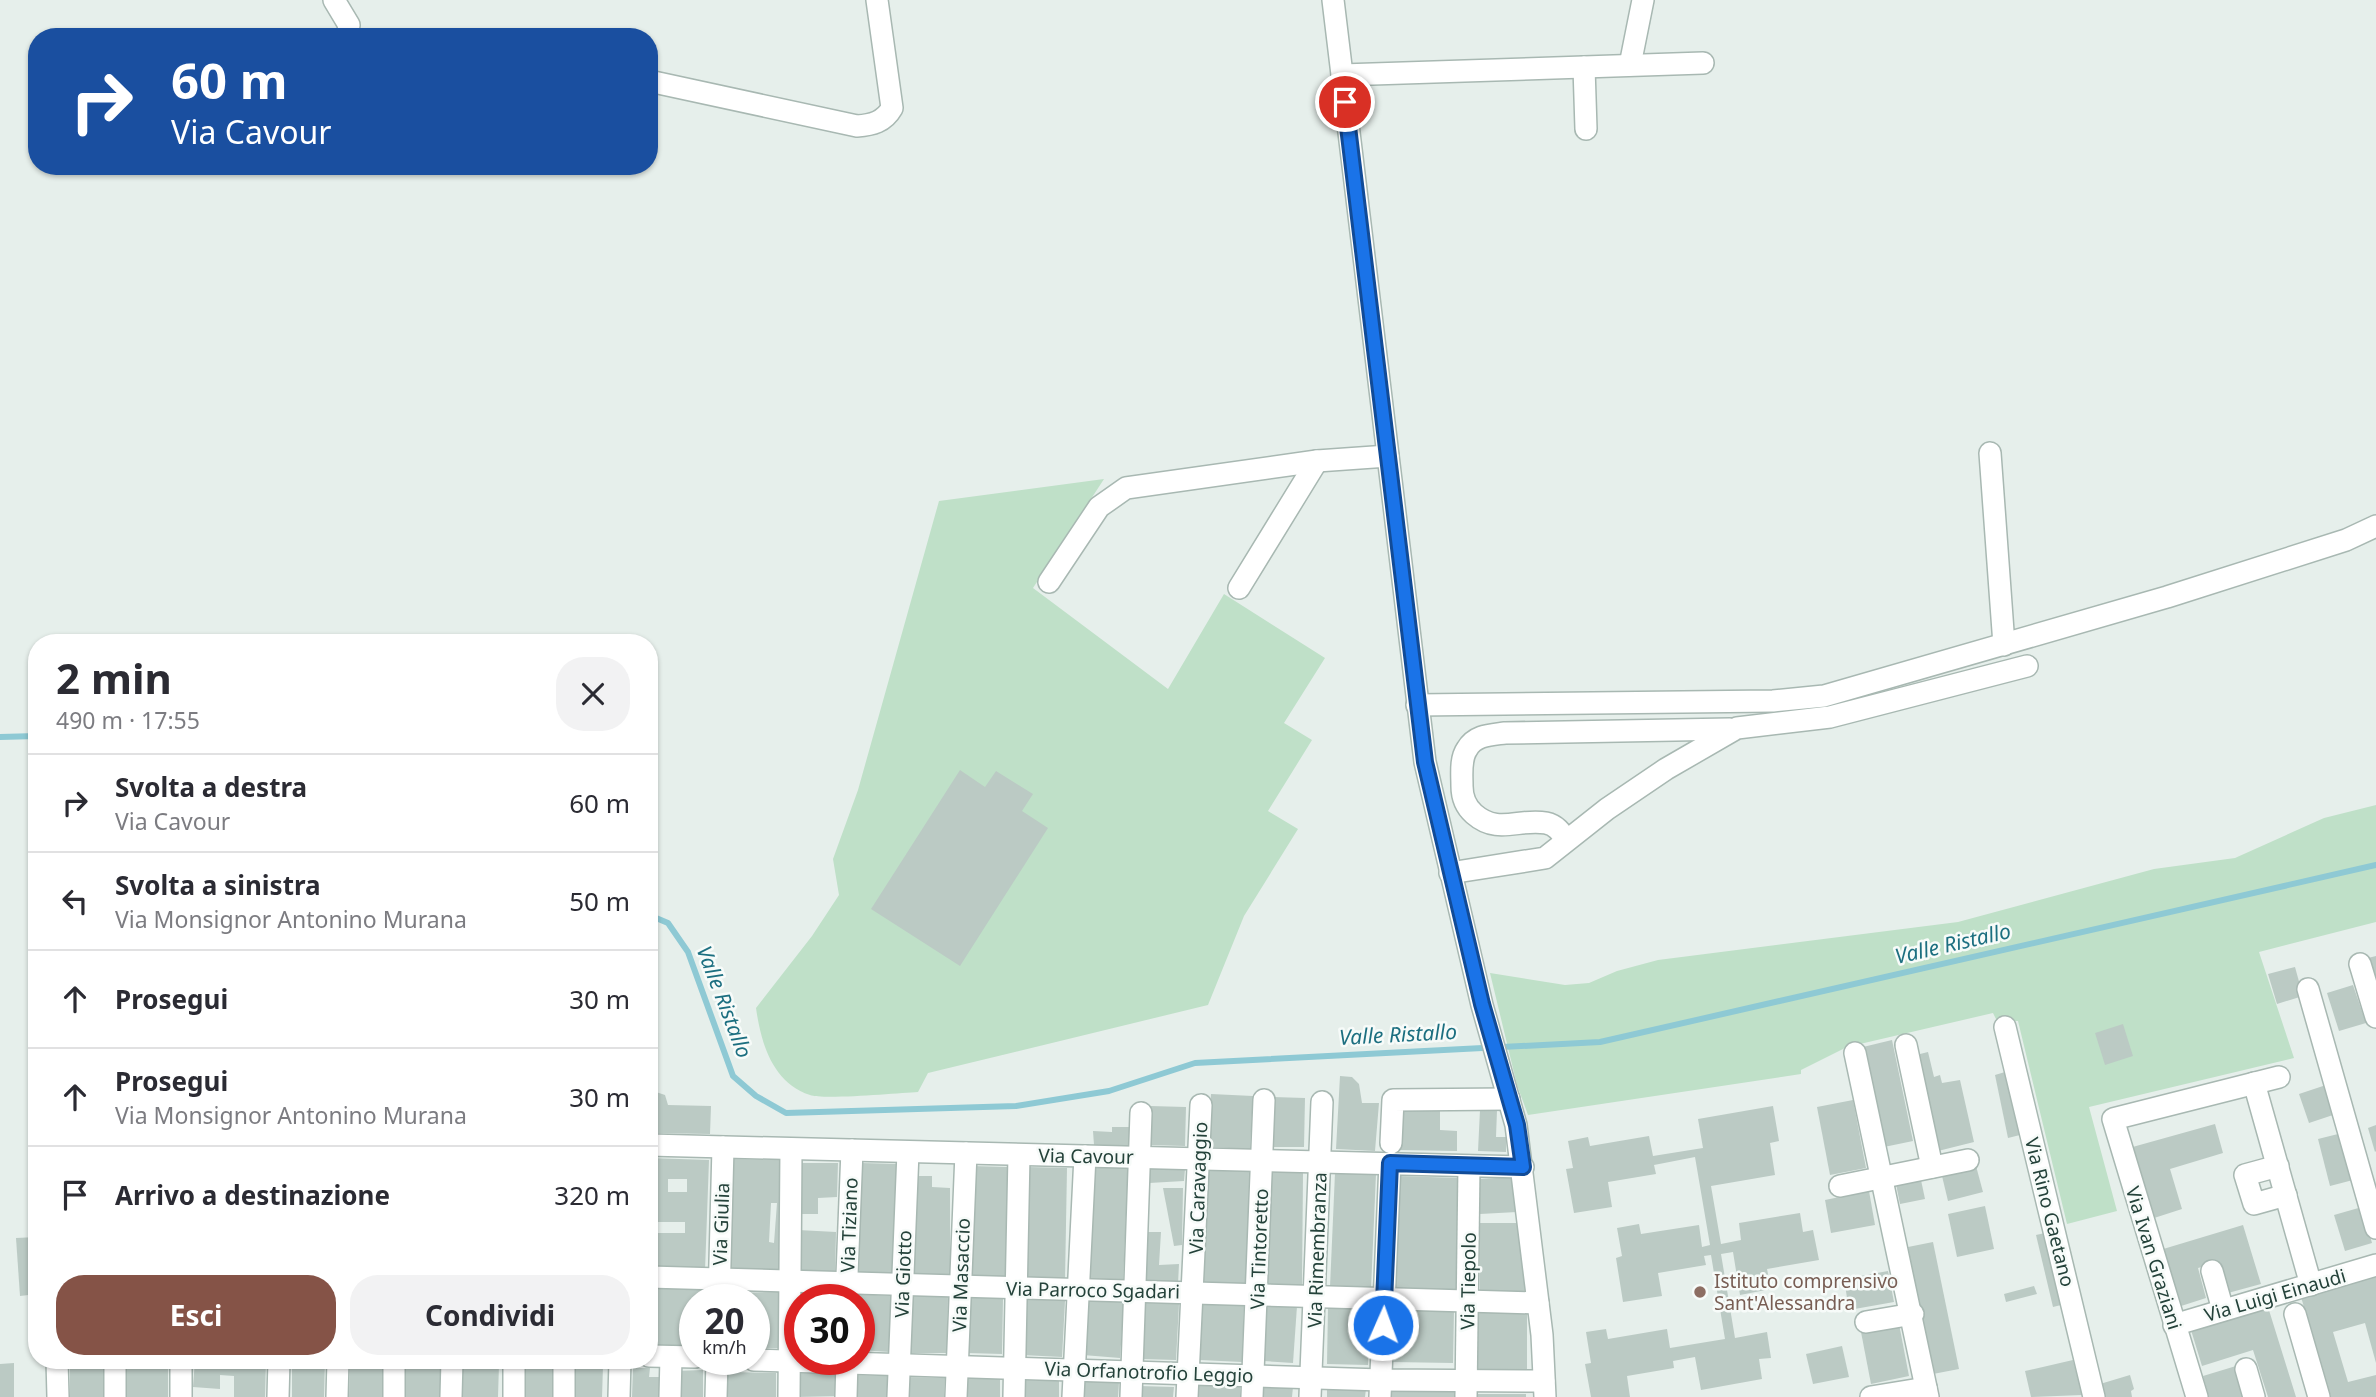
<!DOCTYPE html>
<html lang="it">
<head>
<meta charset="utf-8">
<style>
	:root { --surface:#fff; --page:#f2f2f3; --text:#2b2b33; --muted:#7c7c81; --line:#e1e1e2; --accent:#855347 }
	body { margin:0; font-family:"Noto Sans",sans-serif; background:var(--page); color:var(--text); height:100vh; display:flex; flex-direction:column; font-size:26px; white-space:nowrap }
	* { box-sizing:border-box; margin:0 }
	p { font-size:23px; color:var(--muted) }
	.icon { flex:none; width:38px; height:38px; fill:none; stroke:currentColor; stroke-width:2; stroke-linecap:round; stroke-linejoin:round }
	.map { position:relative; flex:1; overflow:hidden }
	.side { position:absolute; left:28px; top:634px; width:630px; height:735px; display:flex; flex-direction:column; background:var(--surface); border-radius:28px; box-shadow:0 2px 5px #0004 }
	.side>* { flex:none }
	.banner { position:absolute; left:28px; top:28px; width:630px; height:147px; border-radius:28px; box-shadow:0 2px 5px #0004; background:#1a4fa0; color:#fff; overflow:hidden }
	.speed { position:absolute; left:679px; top:1284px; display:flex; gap:14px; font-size:35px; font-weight:700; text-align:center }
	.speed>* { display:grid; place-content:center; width:91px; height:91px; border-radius:50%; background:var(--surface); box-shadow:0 2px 5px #0004; line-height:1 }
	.speed small { font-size:18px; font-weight:400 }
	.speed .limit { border:10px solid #d22; background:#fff; color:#111 }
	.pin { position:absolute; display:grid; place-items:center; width:60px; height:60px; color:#fff; margin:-30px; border:4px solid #fff; border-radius:50%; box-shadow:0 2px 7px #0007 }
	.me { position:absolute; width:77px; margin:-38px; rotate:2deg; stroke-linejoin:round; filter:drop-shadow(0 0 5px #0008) }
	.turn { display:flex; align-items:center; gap:24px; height:147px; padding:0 28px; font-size:32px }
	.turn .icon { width:91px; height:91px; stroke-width:2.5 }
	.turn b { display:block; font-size:49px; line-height:60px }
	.round { display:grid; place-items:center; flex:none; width:74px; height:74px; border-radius:28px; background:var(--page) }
	.head { display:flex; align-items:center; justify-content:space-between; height:119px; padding:0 28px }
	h1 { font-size:42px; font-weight:700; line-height:52px }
	.cta { display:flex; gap:14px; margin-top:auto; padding:14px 28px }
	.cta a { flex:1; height:80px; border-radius:28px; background:var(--accent); color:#fff; font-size:28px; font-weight:700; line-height:80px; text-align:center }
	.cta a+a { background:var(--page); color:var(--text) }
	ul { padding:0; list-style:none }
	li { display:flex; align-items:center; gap:21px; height:98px; padding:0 28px; border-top:2px solid var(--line) }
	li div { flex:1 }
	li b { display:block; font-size:26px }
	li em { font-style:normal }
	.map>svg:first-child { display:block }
	.green { fill:#bfe0c8 }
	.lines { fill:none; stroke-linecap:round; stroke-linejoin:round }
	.stream { stroke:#8ec9d4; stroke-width:6 }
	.building { fill:#bbcac4; fill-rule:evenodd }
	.minor-casing { stroke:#a8b8b2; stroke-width:24 }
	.minor { stroke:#fff; stroke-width:21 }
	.route-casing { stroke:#114b97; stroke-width:18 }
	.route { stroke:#1a73e8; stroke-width:12 }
	.education-dot { fill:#8d6e63; stroke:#f7fbf9; stroke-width:2.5 }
	.labels { text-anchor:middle; stroke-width:5; stroke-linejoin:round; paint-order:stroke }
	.street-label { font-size:19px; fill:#24423a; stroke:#f7fbf9 }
	.education-label { font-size:19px; fill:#785e54; stroke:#f7fbf9; text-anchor:start }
	.water-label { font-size:21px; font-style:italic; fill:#1c6f80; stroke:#f7fbf9 }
</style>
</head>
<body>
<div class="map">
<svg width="2376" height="1397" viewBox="0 0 2376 1397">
	<rect width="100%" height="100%" fill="#e6efeb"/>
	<!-- green -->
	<g class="green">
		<path d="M1104,479l-71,109 135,101 56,-95 101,64 -41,65 28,17 -44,71 30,18 -54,87 -36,89 -280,68 -10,19c-19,1 -95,8 -108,3 -38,-13 -49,-52 -54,-87l56,-72 27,-41 -6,-36 25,-69 81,-289z"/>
		<path d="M2376,805v117l-117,30 35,106 -205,49 28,104 -50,13 -49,-203h-21l-4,-8 -146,34 -46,23v4l-273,41 -11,-30 -27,-112 75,12 24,-2 28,-12 41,-11 300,-38 196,-53 81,-11 89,-40z"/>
	</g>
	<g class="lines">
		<!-- stream -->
		<g class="stream">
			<path d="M0,737l37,-1"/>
			<path d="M649,915l19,8 20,29 45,124 23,20 30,17 230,-7 93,-15 86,-28 405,-21 776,-177"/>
		</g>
	</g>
	<!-- building -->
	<g class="building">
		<path d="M960,770l25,17 11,-16 37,23 -11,17 26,17 -88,138 -89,-57z"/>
		<path d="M2376,956v39l-12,-36z"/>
		<path d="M2295,967l8,29 -26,8 -9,-30z"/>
		<path d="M2353,985l13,38 -27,8 -12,-38z"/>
		<path d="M2123,1024l10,32 -28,9 -10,-32z"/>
		<path d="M1892,1040l21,101 -29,6 -21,-100z"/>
		<path d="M1928,1052l6,25 6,-2 2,8 18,-3 14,62 -36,9 -22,-96z"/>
		<path d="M2005,1072l15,63 -12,3 -13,-63z"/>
		<path d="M1340,1076l12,1 7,7 3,19h17l-4,48 -39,-2z"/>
		<path d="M2329,1084l10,29 -30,10 -10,-29z"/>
		<path d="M653,1091l12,4 3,10 43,1 -1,28 -57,-1z"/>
		<path d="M1211,1094l42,2 -3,53 -42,-2z"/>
		<path d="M1273,1097l32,1 -1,49h-32z"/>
		<path d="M1853,1100l13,68 -36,7 -13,-68z"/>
		<path d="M1400,1105l40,1v24l17,1v20l-58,-1z"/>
		<path d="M1150,1106l36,1 -1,39 -36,-1z"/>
		<path d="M1773,1106l6,35 -9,2 5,32 -64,11 10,58 20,-4 -2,-17 61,-10 3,19 10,-2 6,30 -52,9 4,20 -31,6 -7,-43 -12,2 14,84 32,-6 4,26 -12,1 3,20 -61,11 -6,-33 -22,4 1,7 -47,8 3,21h-39l-6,-33 6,-1 -5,-31 20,-3 2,10 59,-10 3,19 55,-9 -14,-84 -7,1 2,9 -48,8 4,23 -39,6 -7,-44 6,-2 -5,-28 22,-4 2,10 58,-9 3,22 8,-2 -15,-88 -41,8 2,9 -48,8 4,25 -38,6 -8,-44 7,-1 -5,-27 20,-4 2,9 59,-10 4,20 50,-8 -5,-29z"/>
		<path d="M1480,1110h17l-1,27h10v15l-28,-1z"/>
		<path d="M2215,1124l8,29 -53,16 12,40 -31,10 -22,-71z"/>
		<path d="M2376,1125v26l-1,1 -7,-24z"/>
		<path d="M1112,1127h17v21l-35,-3 -1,-14 19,1z"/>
		<path d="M2342,1133l11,47 -23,6 -12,-47z"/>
		<path d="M649,1158l60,2 -4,111 -56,-2v-36h36v-11h-36zM668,1179h19v13h-19z"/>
		<path d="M731,1159l52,1 -3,113 -52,-1zM771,1203h6l-3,40 -5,-1z"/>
		<path d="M799,1163h39l-1,34 -19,1v16h-20z"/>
		<path d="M861,1163l37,1 -2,112 -37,-1z"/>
		<path d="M972,1166l36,1 -3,112h-36z"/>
		<path d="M1976,1166l7,26 -35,9 -6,-25z"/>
		<path d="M1028,1167l39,1 -2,113h-39z"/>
		<path d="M1092,1167l36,1 -5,116 -36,-2z"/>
		<path d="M1149,1169h36l-1,12 -35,2z"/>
		<path d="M1206,1171h43l-1,114h-44z"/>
		<path d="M1267,1172l36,1 -1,114h-36z"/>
		<path d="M1335,1173l41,1 -5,115 -41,-2z"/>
		<path d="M916,1176h16v11l18,1v90l-38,-1z"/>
		<path d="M1398,1176l60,2 -2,112 -61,-1z"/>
		<path d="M1515,1177l2,35 -37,2 -2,-35z"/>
		<path d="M1921,1180l4,19 -25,5 -4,-20z"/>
		<path d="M1163,1188h20l-1,57 -8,1z"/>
		<path d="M1869,1191l6,34 -44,8 -6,-33z"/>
		<path d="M1985,1206l9,43 -37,8 -9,-43z"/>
		<path d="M2362,1207l10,36 -27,8 -11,-36z"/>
		<path d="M1480,1223h41l4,69 -45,-1z"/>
		<path d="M2243,1225l18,59 -33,9 -8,-31 -22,6 8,30 -28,9 -18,-57z"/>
		<path d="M798,1230l38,2 -1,42 -39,-1z"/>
		<path d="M1144,1232h17l-2,33 20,-1 -1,20h-34z"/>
		<path d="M2045,1233l16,72 -8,2 -17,-72z"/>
		<path d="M37,1237v57l-17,2 -4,-58z"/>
		<path d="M1933,1242l26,127 -26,5 -25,-127z"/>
		<path d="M1888,1271l6,31 -45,8 -5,-31z"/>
		<path d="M2376,1275v88l-11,-40 -32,9 15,50 28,-7v22h-45l-30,-100z"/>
		<path d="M2034,1286l3,8 -31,8 -2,-8z"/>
		<path d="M649,1288l56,2v10h-10v46l-46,-1z"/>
		<path d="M779,1292v56h-25v-48h-26v-7z"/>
		<path d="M796,1293l36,1v6h-32z"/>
		<path d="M857,1294l36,2 -3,56 -31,-2z"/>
		<path d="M909,1296h39l-1,57h-38z"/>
		<path d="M969,1297l34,2 -1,55 -35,-1z"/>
		<path d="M1025,1298l40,3 -3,56 -40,-2z"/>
		<path d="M1088,1299l36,2 -4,57 -37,-3z"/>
		<path d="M1144,1303l35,1 -3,56 -35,-1z"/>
		<path d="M1203,1303l41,1 -2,58 -42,-2z"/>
		<path d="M1266,1304l31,2 -4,57 -30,-2z"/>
		<path d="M1328,1307l42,1 -2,57 -41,-1z"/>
		<path d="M2268,1307l28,90h-28l-15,-47 -51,16 -11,-36z"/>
		<path d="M1393,1309l61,1 -1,53 -61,-1z"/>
		<rect x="1477" y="1311" width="50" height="58"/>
		<path d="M1899,1324l10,52 -38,8 -10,-52z"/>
		<path d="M1842,1346l7,31 -36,7 -7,-30z"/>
		<rect x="70" y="1360" width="34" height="37"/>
		<rect x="127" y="1360" width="41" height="37"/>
		<path d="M195,1360h71l-1,37h-31v-21l-14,-1v14l-27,-2z"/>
		<path d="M292,1360h33l-1,37h-32z"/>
		<path d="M350,1360h38l-1,37h-38z"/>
		<path d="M2073,1360l9,35 -51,2 -6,-26z"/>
		<path d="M401,1362l40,1v34h-40z"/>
		<path d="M14,1363v34h-14v-33z"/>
		<path d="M459,1364h40l-1,33h-39z"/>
		<path d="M575,1365l28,1 -1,31h-28z"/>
		<rect x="525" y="1366" width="30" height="31"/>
		<path d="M2236,1366l9,31h-36l-6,-21z"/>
		<path d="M633,1368h17l-1,9h14v20h-31z"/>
		<path d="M703,1370v27h-30l1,-26z"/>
		<path d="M726,1372l50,1v24h-50z"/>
		<path d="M796,1373l46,1v22l-46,1z"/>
		<path d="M854,1375l35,1 -1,21h-35z"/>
		<path d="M2130,1375l4,14 -3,2 1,6h-28l-4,-13z"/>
		<path d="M906,1377l39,1 -1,19h-39z"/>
		<path d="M966,1378l34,1v18h-35z"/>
		<path d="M1022,1380l37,1v16h-37z"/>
		<path d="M1083,1380l36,2 -1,15h-36z"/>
		<path d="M1199,1385l41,1v11h-42z"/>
		<path d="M1139,1386l35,1 -1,10h-34z"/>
		<path d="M1264,1386l29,1 -1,10h-28z"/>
		<path d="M1327,1388l39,1 -1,8h-38z"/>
		<path d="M1389,1390l65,1v6h-65z"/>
		<rect x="1476" y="1394" width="50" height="3"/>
	</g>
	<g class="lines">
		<defs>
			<g id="minor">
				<path d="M334,0l15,25 -2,12"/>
				<path d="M1333,0l92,762 57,243 34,120 26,210 3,62"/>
				<path d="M1630,65l13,-65"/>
				<path d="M1584,67l2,62"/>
				<path d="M1342,75l361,-12"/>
				<path d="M649,81l208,45c15,-1 27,-4 35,-18l-15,-108"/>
				<path d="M1990,453l14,192"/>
				<path d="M1049,582l50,-75 27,-19 191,-27 71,-5"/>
				<path d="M1239,588l78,-127"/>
				<path d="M1417,705l356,-4 51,-5 343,-99 179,-57 30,-14"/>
				<path d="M1566,840c-5,-8 -10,-15 -20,-17 -27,-5 -48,12 -72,-9 -8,-7 -12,-17 -12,-28 0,-12 -2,-27 5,-37 8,-14 23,-14 38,-16l225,-4"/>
				<path d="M1450,873l95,-15 62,-49 59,-40 71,-41 93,-11 197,-51"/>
				<path d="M2360,964l16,53"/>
				<path d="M2308,989l68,239"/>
				<path d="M2005,1027l89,370"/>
				<path d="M1906,1045l26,122"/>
				<path d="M1855,1053l73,344"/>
				<path d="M2254,1083l57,202"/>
				<path d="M1391,1143l2,-43 116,-1"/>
				<path d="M649,1145l874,22"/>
				<path d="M2278,1166l-33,9 9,29 32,-9"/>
				<path d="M1840,1186l128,-26"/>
				<path d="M2212,1271l11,39"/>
				<path d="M649,1277l889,26"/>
				<path d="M719,1300l4,-153"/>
				<path d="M846,1300l6,-150"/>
				<path d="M2295,1314l24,83"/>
				<path d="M1866,1322l47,-8"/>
				<path d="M2174,1325l202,-60"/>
				<path d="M649,1356l46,1"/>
				<path d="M57,1360l1,37"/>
				<path d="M115,1360v37"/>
				<path d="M754,1360l627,20 163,1"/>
				<path d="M2246,1369l8,28"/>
				<path d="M181,1397v-37"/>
				<path d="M278,1397l1,-37"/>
				<path d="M337,1397l1,-37"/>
				<path d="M394,1397v-37"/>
				<path d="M451,1397l1,-37"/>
				<path d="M514,1397v-37"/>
				<path d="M564,1397v-37"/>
				<path d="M619,1397l1,-37"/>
				<path d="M670,1397l1,-40"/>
				<path d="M716,1397l1,-37"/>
				<path d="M789,1397l2,-247"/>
				<path d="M846,1397l1,-37"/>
				<path d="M898,1397l10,-245"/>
				<path d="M956,1397l10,-244"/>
				<path d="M1014,1397l5,-242"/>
				<path d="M1073,1397l12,-241"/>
				<path d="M1131,1397l10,-284"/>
				<path d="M1187,1397l14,-292"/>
				<path d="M1252,1397l12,-297"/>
				<path d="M1310,1397l12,-295"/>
				<path d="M1380,1397l10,-234"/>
				<path d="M1466,1397l3,-231"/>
				<path d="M1871,1397l55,-9"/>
				<path d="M2197,1397l-84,-278 166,-42"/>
			</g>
		</defs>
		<!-- minor casing -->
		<use href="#minor" class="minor-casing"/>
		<!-- minor -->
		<use href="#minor" class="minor"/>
	</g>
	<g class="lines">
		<defs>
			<path id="route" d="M1345,102l80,660 57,242 35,121 6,42 -133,-4 -7,162"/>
		</defs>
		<!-- route casing -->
		<use href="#route" class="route-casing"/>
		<!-- route -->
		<use href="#route" class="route"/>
	</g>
	<!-- markers -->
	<circle class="education-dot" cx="1700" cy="1292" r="7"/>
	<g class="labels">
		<!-- street labels -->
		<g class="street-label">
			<text transform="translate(1086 1156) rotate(1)" y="7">Via Cavour</text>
			<text transform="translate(1198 1188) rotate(-88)" y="7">Via Caravaggio</text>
			<text transform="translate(2050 1212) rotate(76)" y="7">Via Rino Gaetano</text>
			<text transform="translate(721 1224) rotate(-88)" y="7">Via Giulia</text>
			<text transform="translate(849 1225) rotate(-88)" y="7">Via Tiziano</text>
			<text transform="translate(1259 1249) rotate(-88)" y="7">Via Tintoretto</text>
			<text transform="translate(1317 1250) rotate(-88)" y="7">Via Rimembranza</text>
			<text transform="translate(2154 1258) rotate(73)" y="7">Via Ivan Graziani</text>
			<text transform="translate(903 1274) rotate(-88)" y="7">Via Giotto</text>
			<text transform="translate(961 1275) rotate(-88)" y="7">Via Masaccio</text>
			<text transform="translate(1468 1281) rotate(-89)" y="7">Via Tiepolo</text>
			<text transform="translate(1093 1290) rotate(1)" y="7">Via Parroco Sgadari</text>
			<text transform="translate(2275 1295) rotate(-16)" y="7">Via Luigi Einaudi</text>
			<text transform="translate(1149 1372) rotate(2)" y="7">Via Orfanotrofio Leggio</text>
		</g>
		<!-- education labels -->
		<g class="education-label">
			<text x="1714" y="1288">Istituto comprensivo<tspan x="1714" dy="22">Sant'Alessandra</tspan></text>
		</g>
		<!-- water labels -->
		<g class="water-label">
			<text transform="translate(1953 944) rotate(-13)" y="7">Valle Ristallo</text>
			<text transform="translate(724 1002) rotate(69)" y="7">Valle Ristallo</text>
			<text transform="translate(1398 1035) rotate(-3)" y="7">Valle Ristallo</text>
		</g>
	</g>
</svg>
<div class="speed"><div>20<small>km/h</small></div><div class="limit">30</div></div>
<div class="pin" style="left:1345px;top:102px;background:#d93025"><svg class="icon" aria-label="arrive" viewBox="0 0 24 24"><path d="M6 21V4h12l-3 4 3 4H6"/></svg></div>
<svg class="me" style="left:1383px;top:1325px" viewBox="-20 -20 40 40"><circle r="17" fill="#1a73e8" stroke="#fff" stroke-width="3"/><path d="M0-11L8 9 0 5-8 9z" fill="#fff"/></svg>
<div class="banner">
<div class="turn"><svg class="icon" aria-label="right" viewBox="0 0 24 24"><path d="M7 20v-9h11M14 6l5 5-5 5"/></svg><div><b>60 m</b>Via Cavour</div></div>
</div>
<section class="side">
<div class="head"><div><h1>2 min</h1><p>490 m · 17:55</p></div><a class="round"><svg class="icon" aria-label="close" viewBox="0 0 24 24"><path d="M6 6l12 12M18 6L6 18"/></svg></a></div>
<ul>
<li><svg class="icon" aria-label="right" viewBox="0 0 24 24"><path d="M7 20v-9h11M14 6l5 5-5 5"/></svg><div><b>Svolta a destra</b><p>Via Cavour</p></div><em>60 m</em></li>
<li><svg class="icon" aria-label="left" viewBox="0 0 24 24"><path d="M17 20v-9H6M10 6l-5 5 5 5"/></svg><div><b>Svolta a sinistra</b><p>Via Monsignor Antonino Murana</p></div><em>50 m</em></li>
<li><svg class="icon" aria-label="ahead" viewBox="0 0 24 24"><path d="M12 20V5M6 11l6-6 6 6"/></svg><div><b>Prosegui</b></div><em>30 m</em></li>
<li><svg class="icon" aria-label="ahead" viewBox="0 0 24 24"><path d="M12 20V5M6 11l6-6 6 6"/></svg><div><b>Prosegui</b><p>Via Monsignor Antonino Murana</p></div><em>30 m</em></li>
<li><svg class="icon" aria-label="arrive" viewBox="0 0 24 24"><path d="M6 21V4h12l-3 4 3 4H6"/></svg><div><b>Arrivo a destinazione</b></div><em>320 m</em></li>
</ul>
<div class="cta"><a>Esci</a><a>Condividi</a></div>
</section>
</div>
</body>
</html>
